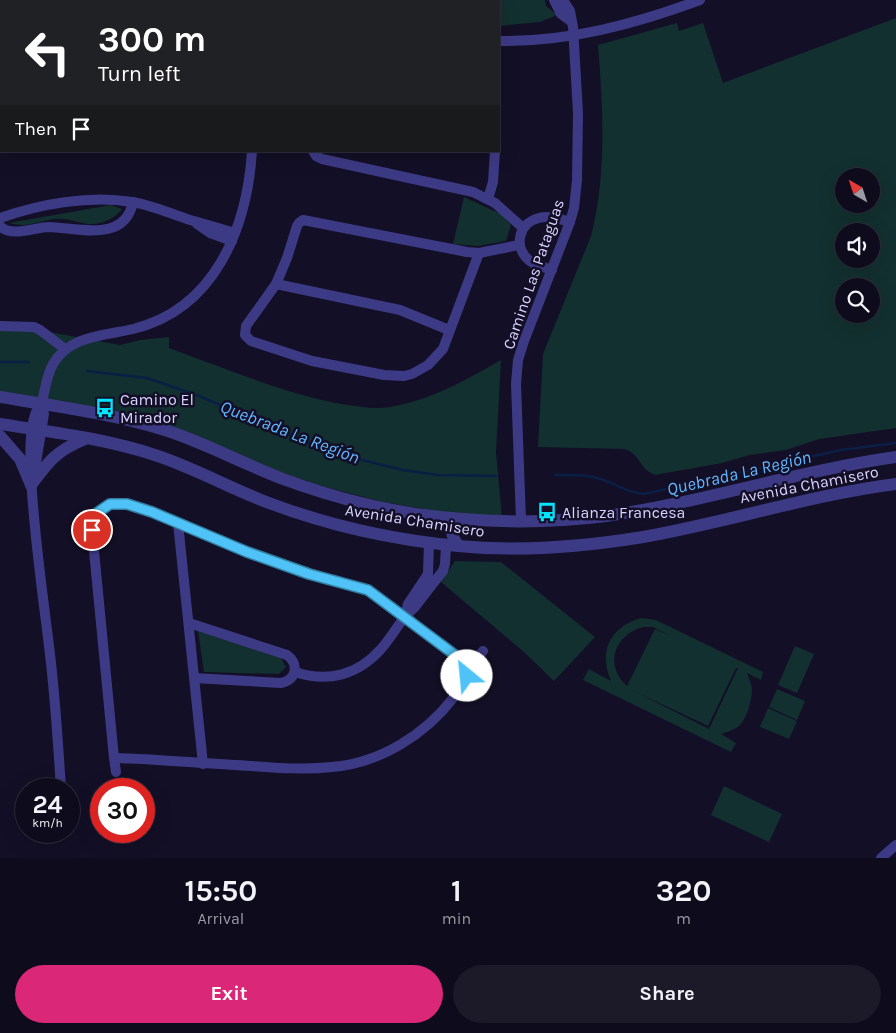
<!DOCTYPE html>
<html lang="en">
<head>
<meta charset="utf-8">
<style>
	:root { --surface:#0e0b1c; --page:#1c1929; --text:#f1f3f6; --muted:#9b9ba3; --line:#2e2b3b; --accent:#db2777 }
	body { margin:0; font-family:Karla,sans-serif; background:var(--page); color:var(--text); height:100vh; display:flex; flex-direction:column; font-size:19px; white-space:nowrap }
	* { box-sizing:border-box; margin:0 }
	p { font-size:16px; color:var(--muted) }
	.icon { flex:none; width:28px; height:28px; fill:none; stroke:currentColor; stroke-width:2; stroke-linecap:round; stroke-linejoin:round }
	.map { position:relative; height:858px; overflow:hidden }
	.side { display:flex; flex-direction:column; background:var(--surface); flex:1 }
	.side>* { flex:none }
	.top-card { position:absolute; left:0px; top:0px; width:500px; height:152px; box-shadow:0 5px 20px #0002,0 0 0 1px var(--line); background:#202124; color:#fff; overflow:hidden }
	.needle { width:32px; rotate:321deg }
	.controls { position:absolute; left:835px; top:168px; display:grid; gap:10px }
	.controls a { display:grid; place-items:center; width:45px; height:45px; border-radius:50%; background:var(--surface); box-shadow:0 5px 20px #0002,0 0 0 1px var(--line); font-size:25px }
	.speed { position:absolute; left:15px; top:778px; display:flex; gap:10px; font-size:25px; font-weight:700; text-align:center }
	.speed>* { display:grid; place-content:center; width:65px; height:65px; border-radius:50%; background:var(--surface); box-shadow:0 5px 20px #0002,0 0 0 1px var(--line); line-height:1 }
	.speed small { font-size:12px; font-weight:400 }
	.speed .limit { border:8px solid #d22; background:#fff; color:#111 }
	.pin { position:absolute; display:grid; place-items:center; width:42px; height:42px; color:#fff; margin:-21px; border:2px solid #fff; border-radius:50%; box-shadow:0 1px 5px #0007 }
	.me { position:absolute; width:55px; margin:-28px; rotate:332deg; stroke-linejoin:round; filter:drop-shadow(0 0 4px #0008) }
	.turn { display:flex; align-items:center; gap:18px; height:105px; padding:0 15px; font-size:22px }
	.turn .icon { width:65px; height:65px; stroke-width:2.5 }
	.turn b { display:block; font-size:35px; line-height:42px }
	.then { display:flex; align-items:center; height:48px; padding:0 15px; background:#0003; gap:10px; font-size:19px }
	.eta { display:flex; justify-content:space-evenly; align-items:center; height:85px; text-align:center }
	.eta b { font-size:30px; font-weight:700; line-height:35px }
	.cta { display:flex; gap:10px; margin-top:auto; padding:10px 15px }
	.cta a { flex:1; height:58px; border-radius:30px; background:var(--accent); color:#fff; font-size:20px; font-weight:700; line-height:58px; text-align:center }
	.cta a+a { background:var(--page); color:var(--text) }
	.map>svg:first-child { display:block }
	.green { fill:#12302f; fill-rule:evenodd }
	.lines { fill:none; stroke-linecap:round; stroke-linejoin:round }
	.stream { stroke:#0a1f44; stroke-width:2.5 }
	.minor { stroke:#3d3a85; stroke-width:10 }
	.tertiary { stroke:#3d3a85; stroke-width:12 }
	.route-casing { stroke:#337fa1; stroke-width:12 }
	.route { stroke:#4fc3f7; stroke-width:9 }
	.labels { text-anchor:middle; stroke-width:5; stroke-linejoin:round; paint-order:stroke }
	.street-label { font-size:16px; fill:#d9d4ff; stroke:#130f26 }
	.poi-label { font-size:16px; fill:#d9d4ff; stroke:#130f26; text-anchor:start }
	.water-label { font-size:18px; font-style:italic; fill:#62b6ff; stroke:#130f26 }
</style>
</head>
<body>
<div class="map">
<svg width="896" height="858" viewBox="0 0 896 858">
	<rect width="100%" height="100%" fill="#130f26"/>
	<!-- green -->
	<g class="green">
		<path d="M481,0h64l1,6 11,9 -17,7 -41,4v-25h-18z"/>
		<path d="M896,18v410l-77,11 -33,11 -36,5 -28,8 -67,12c-17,-7 -14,-21 -31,-26l-86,-2 5,-93 48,-118c16,-62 12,-128 7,-191l79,-22 2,8 24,-8 20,60zM844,176h27v28h-27zM844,231h27v28h-27zM844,286h27v28h-27z"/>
		<path d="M464,197l37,17 10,11 -5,16 -28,5 -25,-2z"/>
		<path d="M111,205l11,4c-6,8 -18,15 -30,15 -12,0 -24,-7 -38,-5 -20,3 -24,9 -45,4z"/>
		<path d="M0,323l120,22 20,-5 29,-3v11c56,20 113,45 172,56 16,2 34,6 49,3 41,-7 76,-27 111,-47l-5,92 6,66 -60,-6 -59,-10 -58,-15 -57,-19 -45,-21 -223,-54z"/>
		<path d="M455,561l46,1 94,75 -41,44 -30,-29 -83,-70z"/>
		<path d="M641,618l15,2 107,52 -2,8 -14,-7c2,5 4,10 5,16 0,11 -5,29 -13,37 -5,4 -12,6 -18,8l15,9 -5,9 -148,-72 6,-11 22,12c-13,-30 -1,-54 30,-63zM643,627h10l18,9 -16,-7 -28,57c-23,-21 -13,-51 16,-59zM736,668h2l-29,61 -75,-38 74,35z"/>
		<path d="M198,631l83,27 5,9 -7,7 -75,-2z"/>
		<path d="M795,646l19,8 -17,39 -19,-8z"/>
		<path d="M777,689l28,12 -8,19 -28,-13z"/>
		<path d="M768,708l29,13 -8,18 -29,-12z"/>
		<path d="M724,786l58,28 -13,28 -58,-27z"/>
	</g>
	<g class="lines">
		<!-- stream -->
		<g class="stream">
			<path d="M0,362h29"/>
			<path d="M87,371l60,7 52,18 108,46 55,18 41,10 35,5 58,1"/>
			<path d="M555,475c17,0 34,-1 51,6 13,5 24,12 38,13l197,-44 55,-7"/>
		</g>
		<!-- minor -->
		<g class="minor">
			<path d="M103,0v1"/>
			<path d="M117,0l1,1"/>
			<path d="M231,0l1,1"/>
			<path d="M305,0l9,1"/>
			<path d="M554,0l7,14 11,8"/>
			<path d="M282,1l6,-1"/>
			<path d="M469,1l1,-1"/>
			<path d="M499,41c70,1 136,-17 201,-41"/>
			<path d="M313,151l3,5 6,3 151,33 22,11 28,25"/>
			<path d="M488,199l5,-17 2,-31"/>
			<path d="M0,218c40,-14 89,-23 132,-16 19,3 37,11 55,17 16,5 32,9 47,14"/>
			<path d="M197,224l13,9 22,8"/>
			<path d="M0,226c11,12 35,1 49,1 29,1 76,16 84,-25"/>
			<path d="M479,253l-36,96 -15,16 -16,9 -8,2 -20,-1 -72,-14 -61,-20 -6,-6 1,-9 30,-42 11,-26 10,-32 2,-3 4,-3 164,32 12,1 40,-8"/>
			<path d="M552,270c-8,-3 -16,-5 -22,-9 -17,-13 -12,-38 9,-43 10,-3 21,1 31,4"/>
			<path d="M276,284l124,26 49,20"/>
			<path d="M0,326l34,1 6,3 25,19"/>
			<path d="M35,469l9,-55 -2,-10"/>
			<path d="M521,521l-5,-137 2,-24 6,-19 46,-119 4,-14 3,-28 1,-67 -5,-86 -3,-16 -7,-11"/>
			<path d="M178,523l25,241"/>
			<path d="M405,616l3,-12 20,-30 1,-32"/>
			<path d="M189,623l98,32c12,9 10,25 -6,28l-87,-5"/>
			<path d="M468,669l15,-18"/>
			<path d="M295,672c33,11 63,3 86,-23 9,-10 15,-21 23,-31 3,-4 7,-7 11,-11 9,-12 18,-24 28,-36l2,-7 1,-19"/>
			<path d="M114,758c46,1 92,6 138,8 26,2 53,4 80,1 48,-4 93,-32 122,-70 8,-10 20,-25 9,-36l-95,-70 -59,-18 -62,-21 -95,-40 -25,-8h-17l-13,9 -4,8 -1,9 22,228 2,14"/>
			<path d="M61,789c-3,-48 -6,-96 -12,-143 -7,-57 -15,-112 -18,-169 -1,-18 -2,-51 6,-67 1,-3 4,-4 5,-6 1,-3 1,-8 2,-11 2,-10 4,-20 9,-29 17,-29 51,-28 80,-35 82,-20 114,-101 119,-178"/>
			<path d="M881,858l15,-13"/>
		</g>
		<!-- tertiary -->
		<g class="tertiary">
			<path d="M0,397c56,9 114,17 168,34 39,13 76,33 115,48 57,21 119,36 180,40 48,4 96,3 143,-3 98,-14 192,-45 290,-59"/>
			<path d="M0,424c53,8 108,15 158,32 38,13 74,33 111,47 61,23 125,37 189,43 61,6 124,1 185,-9 85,-15 167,-42 253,-53"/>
			<path d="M0,436l20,23 11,26"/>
			<path d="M31,485c18,-24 25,-34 54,-46"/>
			<path d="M459,546c-9,-10 -10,-20 3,-27"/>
		</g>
	</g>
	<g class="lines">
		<defs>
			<path id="route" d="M92,530l1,-9 4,-8 13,-9h17l25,8 95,40 62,22 59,16 95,71 4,5v10"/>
		</defs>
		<!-- route casing -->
		<use href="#route" class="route-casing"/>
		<!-- route -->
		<use href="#route" class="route"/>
	</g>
	<!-- icons -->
	<defs>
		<symbol id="bus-bare" viewBox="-9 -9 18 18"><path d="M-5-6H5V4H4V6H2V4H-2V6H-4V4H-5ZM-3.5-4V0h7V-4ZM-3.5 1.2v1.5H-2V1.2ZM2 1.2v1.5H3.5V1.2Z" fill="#00e5ff" stroke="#130f26" stroke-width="2.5" paint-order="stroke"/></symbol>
	</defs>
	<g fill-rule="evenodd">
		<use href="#bus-bare" x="91" y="394" width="28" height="28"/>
		<use href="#bus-bare" x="533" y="498" width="28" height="28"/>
	</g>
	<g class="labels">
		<!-- street labels -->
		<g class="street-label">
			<text transform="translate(533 274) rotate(-71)" y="6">Camino Las Pataguas</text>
			<text transform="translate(809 484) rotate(-11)" y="6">Avenida Chamisero</text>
			<text transform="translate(415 520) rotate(9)" y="6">Avenida Chamisero</text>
		</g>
		<!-- poi labels -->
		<g class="poi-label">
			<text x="120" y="405">Camino El<tspan x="120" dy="18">Mirador</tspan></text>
			<text x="562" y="518">Alianza Francesa</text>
		</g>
		<!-- water labels -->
		<g class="water-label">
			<text transform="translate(290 432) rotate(21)" y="6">Quebrada La Región</text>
			<text transform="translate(739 473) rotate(-13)" y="6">Quebrada La Región</text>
		</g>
	</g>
</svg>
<div class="controls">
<a><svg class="needle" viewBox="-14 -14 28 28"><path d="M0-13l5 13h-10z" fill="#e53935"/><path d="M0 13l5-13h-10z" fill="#9b9ba3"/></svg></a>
<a><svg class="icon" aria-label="sound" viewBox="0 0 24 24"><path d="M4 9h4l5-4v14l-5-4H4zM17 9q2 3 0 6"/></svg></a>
<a><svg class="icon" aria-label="search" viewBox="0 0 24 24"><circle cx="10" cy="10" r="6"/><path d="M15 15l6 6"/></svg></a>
</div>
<div class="speed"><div>24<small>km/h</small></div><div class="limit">30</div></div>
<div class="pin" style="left:92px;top:530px;background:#d93025"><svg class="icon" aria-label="arrive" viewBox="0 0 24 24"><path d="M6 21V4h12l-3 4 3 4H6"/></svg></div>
<svg class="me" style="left:467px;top:676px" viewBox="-20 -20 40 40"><circle r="19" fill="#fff"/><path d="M0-13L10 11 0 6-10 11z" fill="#4fc3f7"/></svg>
<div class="top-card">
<div class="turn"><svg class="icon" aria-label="left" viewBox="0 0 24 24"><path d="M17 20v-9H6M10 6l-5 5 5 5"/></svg><div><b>300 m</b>Turn left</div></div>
<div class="then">Then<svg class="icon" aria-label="arrive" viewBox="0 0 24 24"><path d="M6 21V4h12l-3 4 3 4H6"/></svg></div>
</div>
</div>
<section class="side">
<div class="eta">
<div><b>15:50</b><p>Arrival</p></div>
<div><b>1</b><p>min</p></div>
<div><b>320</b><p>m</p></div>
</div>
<div class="cta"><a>Exit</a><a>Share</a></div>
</section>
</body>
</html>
